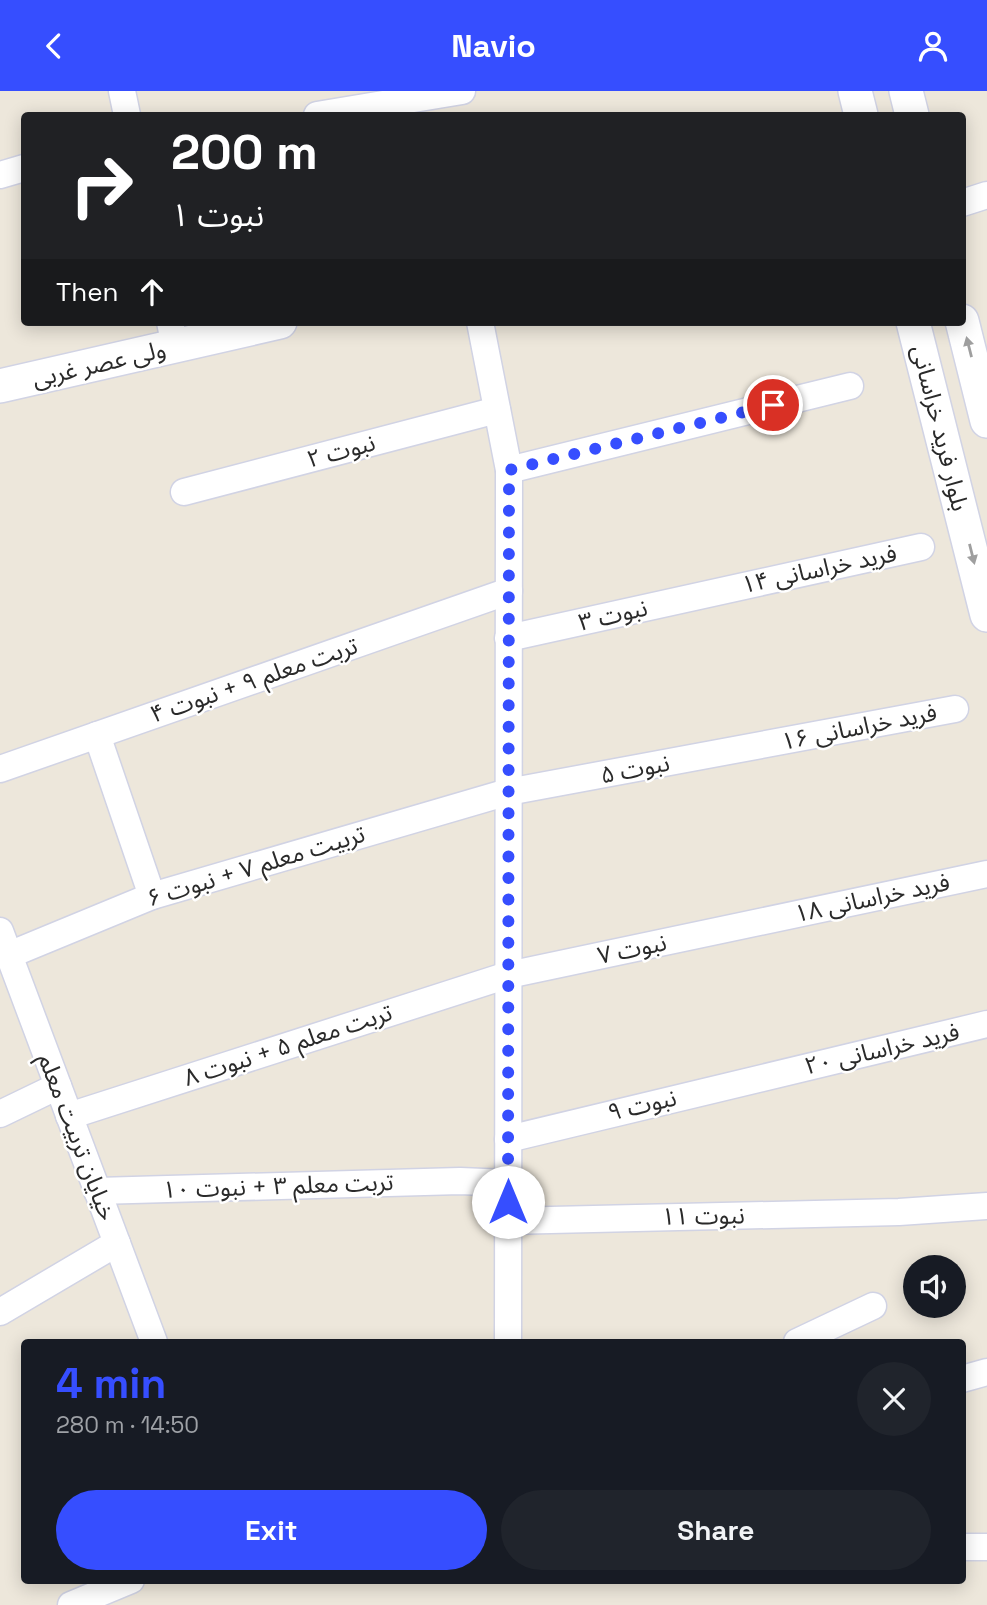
<!DOCTYPE html>
<html lang="en">
<head>
<meta charset="utf-8">
<style>
	:root { --surface:#171b24; --page:#20242c; --text:#f1f3f6; --muted:#9ea1a6; --accent:#364eff }
	body { margin:0; font-family:"Space Grotesk","Noto Sans Arabic",sans-serif; background:var(--page); color:var(--text); height:100vh; display:flex; flex-direction:column; font-size:26px; white-space:nowrap }
	* { box-sizing:border-box; margin:0 }
	p { font-size:23px; color:var(--muted) }
	.icon { flex:none; width:38px; height:38px; fill:none; stroke:currentColor; stroke-width:2; stroke-linecap:round; stroke-linejoin:round }
	.map { position:relative; flex:1; overflow:hidden }
	.drawer { position:absolute; left:21px; top:1248px; width:945px; height:245px; display:flex; flex-direction:column; background:var(--surface); border-radius:7px; box-shadow:0 4px 18px #0003 }
	.drawer>* { flex:none }
	.top-card { position:absolute; left:21px; top:21px; width:945px; height:214px; border-radius:7px; box-shadow:0 4px 18px #0003; background:#202124; color:#fff; overflow:hidden }
	.tools { position:absolute; left:903px; top:1164px; display:grid; gap:14px }
	.tools a { display:grid; place-items:center; width:63px; height:63px; border-radius:50%; background:var(--surface); box-shadow:0 4px 18px #0003; font-size:35px }
	.pin { position:absolute; display:grid; place-items:center; width:60px; height:60px; color:#fff; margin:-30px; border:4px solid #fff; border-radius:50%; box-shadow:0 2px 7px #0007 }
	.me { position:absolute; width:77px; margin:-38px; rotate:0deg; stroke-linejoin:round; filter:drop-shadow(0 0 5px #0008) }
	.turn { display:flex; align-items:center; gap:24px; height:147px; padding:0 35px; font-size:32px }
	.turn .icon { width:91px; height:91px; stroke-width:2.5 }
	.turn b { display:block; font-size:49px; line-height:60px }
	.then { display:flex; align-items:center; height:66px; padding:0 35px; background:#0003; gap:14px; font-size:26px }
	.round { display:grid; place-items:center; flex:none; width:74px; height:74px; border-radius:37px; background:var(--page) }
	.summary { display:flex; align-items:center; justify-content:space-between; height:119px; padding:0 35px }
	h1 { font-size:42px; font-weight:700; line-height:52px; color:var(--accent) }
	.primary-button { display:flex; gap:14px; margin-top:auto; padding:14px 35px }
	.primary-button a { flex:1; height:80px; border-radius:42px; background:var(--accent); color:#fff; font-size:28px; font-weight:700; line-height:80px; text-align:center }
	.primary-button a+a { background:var(--page); color:var(--text) }
	header { display:flex; justify-content:space-between; align-items:center; height:91px; padding:0 35px; background:var(--accent); color:#fff; font-size:32px; font-weight:700 }
	.map>svg:first-child { display:block }
	.lines { fill:none; stroke-linecap:round; stroke-linejoin:round }
	.minor-casing { stroke:#d1d3e4; stroke-width:29 }
	.tertiary-casing { stroke:#d1d3e4; stroke-width:36 }
	.minor { stroke:#fff; stroke-width:26 }
	.tertiary { stroke:#fff; stroke-width:33 }
	.oneway { fill:#9f9f9f }
	.route { stroke:#364eff; stroke-width:12; stroke-dasharray:0 21.6 }
	.labels { text-anchor:middle; stroke-width:5; stroke-linejoin:round; paint-order:stroke }
	.street-label { font-size:24px; fill:#2a2a2a; stroke:#fff }
</style>
</head>
<body>
<header><svg class="icon" aria-label="back" viewBox="0 0 24 24"><path d="M15 5l-7 7 7 7"/></svg>Navio<svg class="icon" aria-label="person" viewBox="0 0 24 24"><circle cx="12" cy="8" r="4"/><path d="M4 21q1-7 8-7t8 7"/></svg></header>
<div class="map">
<svg width="987" height="1514" viewBox="0 0 987 1514">
	<rect width="100%" height="100%" fill="#ede7db"/>
	<g class="lines">
		<defs>
			<g id="minor">
				<path d="M122,0l5,24"/>
				<path d="M317,24l145,-24"/>
				<path d="M0,84l24,-7"/>
				<path d="M962,112l25,-8"/>
				<path d="M170,231l5,25"/>
				<path d="M480,231l29,148 -1,872"/>
				<path d="M509,379l341,-84"/>
				<path d="M184,401l313,-82"/>
				<path d="M508,547l413,-91"/>
				<path d="M97,644l55,161"/>
				<path d="M0,678l509,-178"/>
				<path d="M0,840l154,411"/>
				<path d="M9,864l143,-59 356,-104 447,-83"/>
				<path d="M0,1023l58,-28"/>
				<path d="M69,1025l439,-141 479,-101"/>
				<path d="M508,1048l479,-115"/>
				<path d="M97,1100l363,-10 48,2"/>
				<path d="M508,1130l391,-9 88,-6"/>
				<path d="M0,1221l117,-69"/>
				<path d="M797,1251l76,-36"/>
				<path d="M962,1288l25,-7"/>
				<path d="M962,1456h25"/>
				<path d="M71,1514l60,-25"/>
			</g>
			<g id="tertiary">
				<path d="M855,0l6,24"/>
				<path d="M906,0l6,24"/>
				<path d="M962,230l25,100"/>
				<path d="M913,231l74,293"/>
				<path d="M0,295l280,-64"/>
			</g>
		</defs>
		<!-- minor casing -->
		<use href="#minor" class="minor-casing"/>
		<!-- tertiary casing -->
		<use href="#tertiary" class="tertiary-casing"/>
		<!-- minor -->
		<use href="#minor" class="minor"/>
		<!-- tertiary -->
		<use href="#tertiary" class="tertiary"/>
	</g>
	<!-- one-way arrows -->
	<defs><path id="oneway-solid" d="M-6-.8H1V-3.2L6.5 0L1 3.2V.8H-6Z" transform="scale(1.75)"/></defs>
	<g class="oneway">
		<use href="#oneway-solid" transform="translate(969 256) rotate(-104)"/>
		<use href="#oneway-solid" transform="translate(972 463) rotate(76)"/>
	</g>
	<g class="lines">
		<!-- route -->
		<path class="route" d="M508,1111l1,-732 264,-65"/>
	</g>
	<g class="labels">
		<!-- street labels -->
		<g class="street-label">
			<text transform="translate(99 273) rotate(-13)" y="8">ولی عصر غربی</text>
			<text transform="translate(940 337) rotate(76)" y="8">بلوار فرید خراسانی</text>
			<text transform="translate(341 360) rotate(-15)" y="8">نبوت ۲</text>
			<text transform="translate(819 478) rotate(-12)" y="8">فرید خراسانی ۱۴</text>
			<text transform="translate(613 524) rotate(-13)" y="8">نبوت ۳</text>
			<text transform="translate(254 589) rotate(-19)" y="8">تربت معلم ۹ + نبوت ۴</text>
			<text transform="translate(859 636) rotate(-11)" y="8">فرید خراسانی ۱۶</text>
			<text transform="translate(635 678) rotate(-11)" y="8">نبوت ۵</text>
			<text transform="translate(256 775) rotate(-17)" y="8">تربیت معلم ۷ + نبوت ۶</text>
			<text transform="translate(872 807) rotate(-12)" y="8">فرید خراسانی ۱۸</text>
			<text transform="translate(632 858) rotate(-12)" y="8">نبوت ۷</text>
			<text transform="translate(288 954) rotate(-18)" y="8">تربت معلم ۵ + نبوت ۸</text>
			<text transform="translate(882 958) rotate(-13)" y="8">فرید خراسانی ۲۰</text>
			<text transform="translate(642 1014) rotate(-13)" y="8">نبوت ۹</text>
			<text transform="translate(77 1046) rotate(69)" y="8">خیایان تربیت معلم</text>
			<text transform="translate(278 1095) rotate(-2)" y="8">تربت معلم ۳ + نبوت ۱۰</text>
			<text transform="translate(703 1125) rotate(-1)" y="8">نبوت ۱۱</text>
		</g>
	</g>
</svg>
<div class="tools">
<a><svg class="icon" aria-label="sound" viewBox="0 0 24 24"><path d="M4 9h4l5-4v14l-5-4H4zM17 9q2 3 0 6"/></svg></a>
</div>
<div class="pin" style="left:773px;top:314px;background:#d93025"><svg class="icon" aria-label="arrive" viewBox="0 0 24 24"><path d="M6 21V4h12l-3 4 3 4H6"/></svg></div>
<svg class="me" style="left:508px;top:1111px" viewBox="-20 -20 40 40"><circle r="19" fill="#fff"/><path d="M0-13L10 11 0 6-10 11z" fill="#364eff"/></svg>
<div class="top-card">
<div class="turn"><svg class="icon" aria-label="right" viewBox="0 0 24 24"><path d="M7 20v-9h11M14 6l5 5-5 5"/></svg><div><b>200 m</b>نبوت ۱</div></div>
<div class="then">Then<svg class="icon" aria-label="ahead" viewBox="0 0 24 24"><path d="M12 20V5M6 11l6-6 6 6"/></svg></div>
</div>
<section class="drawer">
<div class="summary"><div><h1>4 min</h1><p>280 m · 14:50</p></div><a class="round"><svg class="icon" aria-label="close" viewBox="0 0 24 24"><path d="M6 6l12 12M18 6L6 18"/></svg></a></div>
<div class="primary-button"><a>Exit</a><a>Share</a></div>
</section>
</div>
</body>
</html>
